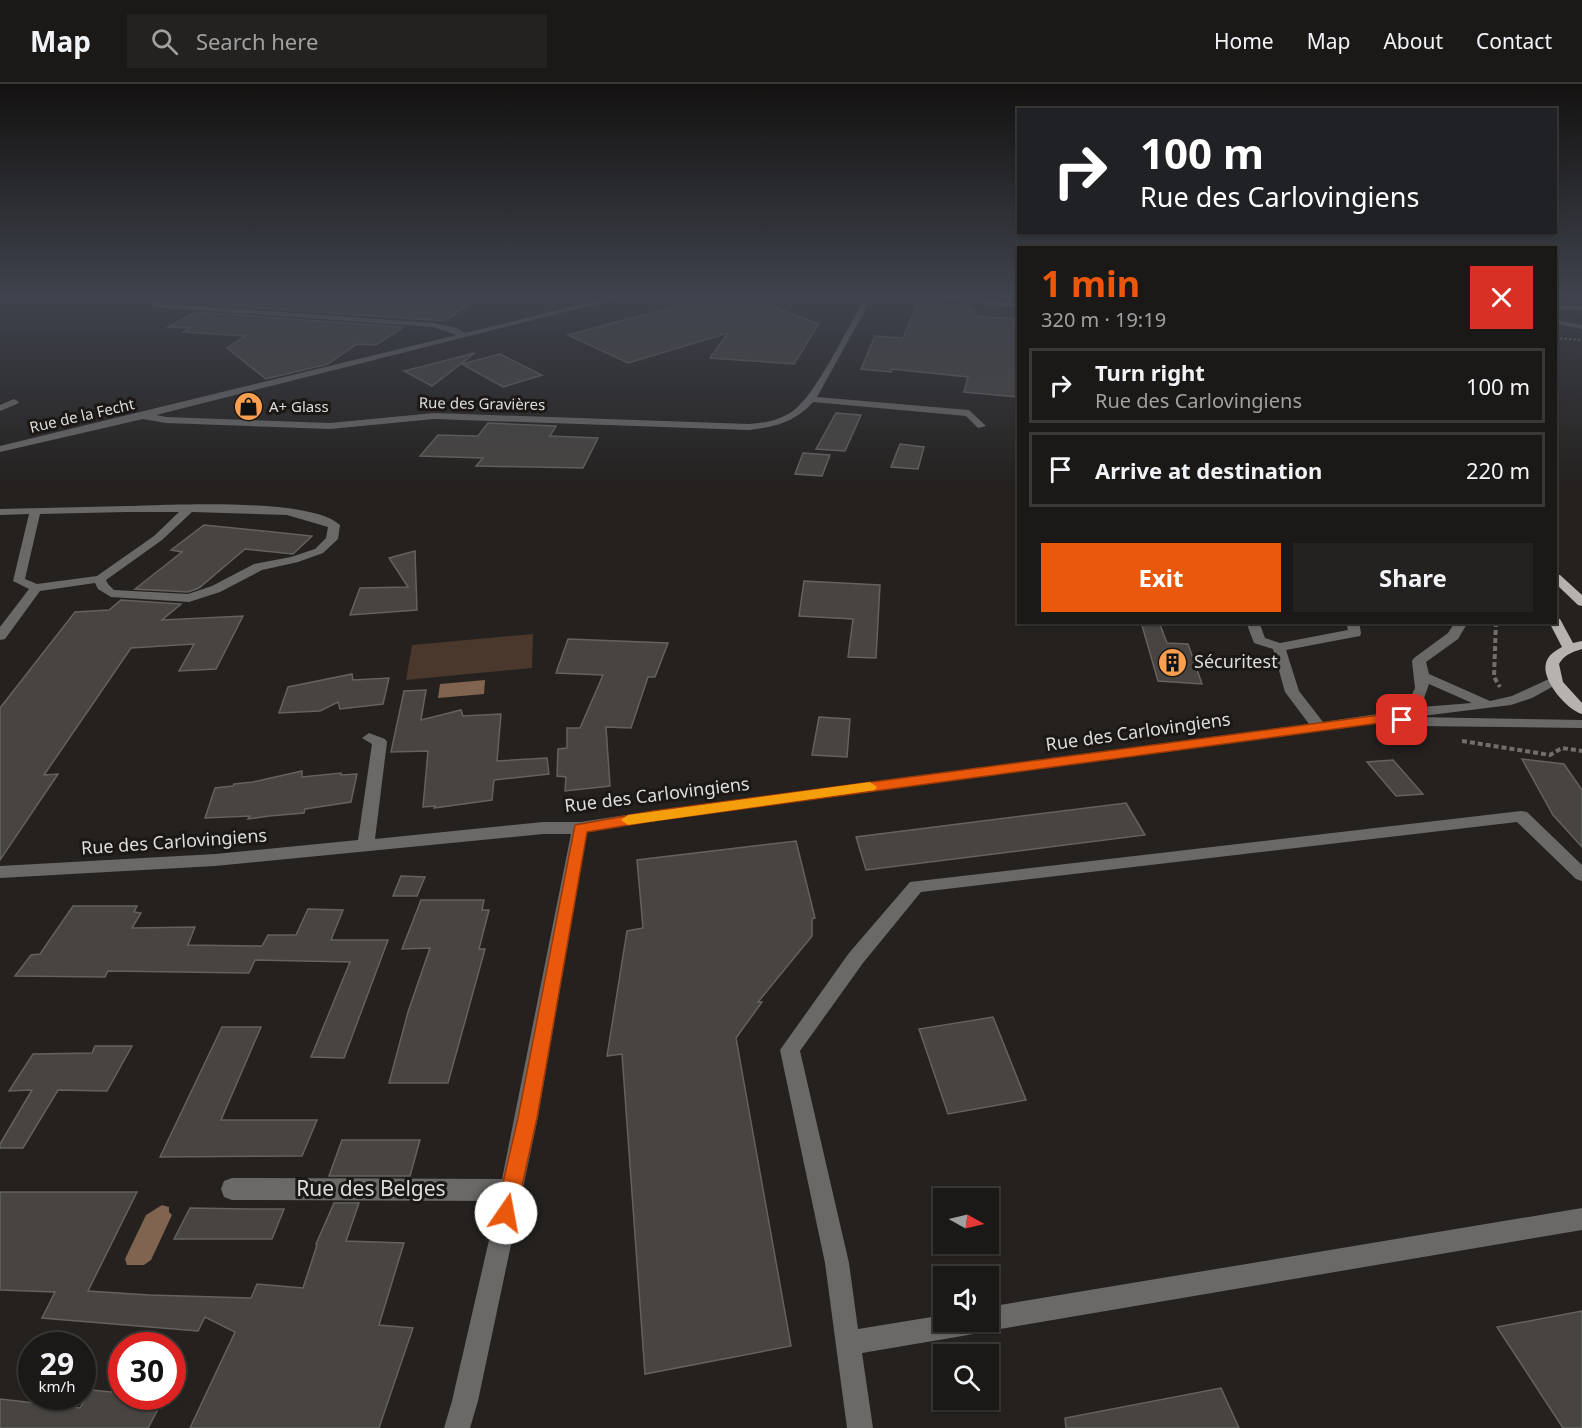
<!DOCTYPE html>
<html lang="en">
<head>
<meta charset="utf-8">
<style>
	:root { --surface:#1b1917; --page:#242220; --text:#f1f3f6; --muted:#a0a0a1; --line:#393836; --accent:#ea580c }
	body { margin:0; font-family:"Noto Sans",sans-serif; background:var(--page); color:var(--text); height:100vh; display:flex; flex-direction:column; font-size:22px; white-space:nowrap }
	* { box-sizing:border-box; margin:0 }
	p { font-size:20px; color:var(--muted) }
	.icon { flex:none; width:33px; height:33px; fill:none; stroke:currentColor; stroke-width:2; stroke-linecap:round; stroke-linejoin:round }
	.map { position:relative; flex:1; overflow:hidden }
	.details { position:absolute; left:1017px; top:162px; width:540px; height:378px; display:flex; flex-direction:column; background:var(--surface); border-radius:0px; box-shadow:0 2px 4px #0004,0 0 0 2px var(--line) }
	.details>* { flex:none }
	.hud { position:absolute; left:1017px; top:24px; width:540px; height:126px; border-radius:0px; box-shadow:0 2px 4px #0004,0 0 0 2px var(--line); background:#202124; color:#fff; overflow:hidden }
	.needle { width:39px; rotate:98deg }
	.tools { position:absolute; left:933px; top:1104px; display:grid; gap:12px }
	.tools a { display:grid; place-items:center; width:66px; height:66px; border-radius:0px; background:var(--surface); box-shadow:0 2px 4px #0004,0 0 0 2px var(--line); font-size:30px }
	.speed { position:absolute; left:18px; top:1248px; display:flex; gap:12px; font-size:30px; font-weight:700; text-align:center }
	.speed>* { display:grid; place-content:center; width:78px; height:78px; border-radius:50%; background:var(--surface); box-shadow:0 2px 4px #0004,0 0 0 2px var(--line); line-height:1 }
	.speed small { font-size:15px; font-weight:400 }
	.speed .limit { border:9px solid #d22; background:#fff; color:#111 }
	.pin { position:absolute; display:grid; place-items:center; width:51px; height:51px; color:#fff; margin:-26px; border-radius:12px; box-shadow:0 3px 9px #0006 }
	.me { position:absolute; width:66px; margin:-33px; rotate:12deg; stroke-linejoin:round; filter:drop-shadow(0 0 4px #0008) }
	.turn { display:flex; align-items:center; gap:21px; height:126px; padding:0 24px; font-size:27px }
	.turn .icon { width:78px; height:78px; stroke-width:2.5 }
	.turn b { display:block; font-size:42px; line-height:51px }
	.round { display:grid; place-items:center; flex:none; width:63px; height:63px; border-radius:0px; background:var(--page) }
	.head { display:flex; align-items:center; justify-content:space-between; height:102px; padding:0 24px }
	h1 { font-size:36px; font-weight:700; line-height:45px; color:var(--accent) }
	.button { display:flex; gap:12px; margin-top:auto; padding:12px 24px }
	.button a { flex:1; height:69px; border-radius:0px; background:var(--accent); color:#fff; font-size:24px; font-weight:700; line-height:69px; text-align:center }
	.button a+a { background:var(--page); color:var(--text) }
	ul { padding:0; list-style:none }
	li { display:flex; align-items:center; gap:18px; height:75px; margin:0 12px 9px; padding:0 12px; border:3px solid var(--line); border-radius:0px }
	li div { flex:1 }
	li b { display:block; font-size:22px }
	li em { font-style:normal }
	header { display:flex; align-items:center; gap:36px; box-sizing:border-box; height:84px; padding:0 30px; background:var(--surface); border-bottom:2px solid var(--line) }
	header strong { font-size:28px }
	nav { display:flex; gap:33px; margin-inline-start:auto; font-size:21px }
	.search { width:420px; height:54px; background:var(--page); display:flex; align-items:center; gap:15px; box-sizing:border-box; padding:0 21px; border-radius:0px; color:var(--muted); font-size:22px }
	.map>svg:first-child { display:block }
	.green { fill:#49382b }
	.water { fill:#80644f }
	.building { fill:#474441; stroke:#64615e; stroke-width:1.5 }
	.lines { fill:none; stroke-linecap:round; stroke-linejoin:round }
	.path { stroke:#716e6c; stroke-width:4; stroke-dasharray:5 3; stroke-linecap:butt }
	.minor { fill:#6b6968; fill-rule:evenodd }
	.major { fill:#b6b2b0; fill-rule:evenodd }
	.rail { stroke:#afadab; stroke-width:2; stroke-dasharray:1.5 3; stroke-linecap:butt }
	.route { fill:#ea580c; stroke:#983908; stroke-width:1.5 }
	.slow { fill:#f59e0b }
	.labels { text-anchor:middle; stroke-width:6; stroke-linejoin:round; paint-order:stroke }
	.far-street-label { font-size:15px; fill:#dfdddc; stroke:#1b1815 }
	.far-poi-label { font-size:15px; fill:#dfdddc; stroke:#1b1815; text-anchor:start }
	.poi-label { font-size:18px; fill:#dfdddc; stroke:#1b1815; text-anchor:start }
	.street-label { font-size:18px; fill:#dfdddc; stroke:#1b1815 }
	.near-street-label { font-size:21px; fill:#dfdddc; stroke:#1b1815 }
</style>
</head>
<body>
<header>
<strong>Map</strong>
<div class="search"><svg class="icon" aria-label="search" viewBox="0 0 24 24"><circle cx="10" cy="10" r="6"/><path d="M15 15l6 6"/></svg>Search here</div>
<nav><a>Home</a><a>Map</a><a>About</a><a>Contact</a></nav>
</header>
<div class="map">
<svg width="1582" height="1344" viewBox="0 0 1582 1344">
	<rect width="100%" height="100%" fill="#24211f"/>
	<!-- green -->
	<path class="green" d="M533,550l-1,34 -126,12 6,-35z"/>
	<!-- water -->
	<g class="water">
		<path d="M485,596l-1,14 -46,4 2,-14z"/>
		<path d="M162,1121l7,2v5l3,3 -21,45 -7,5h-17l-2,-6 21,-44z"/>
	</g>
	<!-- building -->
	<g class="building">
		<path d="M230,212h113l77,5 7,-5h53l-35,25 -232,-16z"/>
		<path d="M714,212h29l76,28 -25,40 -84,-6 18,-25 -100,30 -60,-28z"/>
		<path d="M928,219l42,3 -1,4h6l-2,6 45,3v78l-54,-5 4,-15 -76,-8 -1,3 -30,-3 14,-33 28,2 14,-34z"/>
		<path d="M196,228l207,15 -27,18 -19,-1 -29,20 -62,15 -39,-31 18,-12 -62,-4 7,-4 -22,-1z"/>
		<path d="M475,269l-43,33 -28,-15z"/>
		<path d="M500,270l42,21 -39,12 -41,-23z"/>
		<path d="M836,329l25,2 -16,36 -29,-2z"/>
		<path d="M488,339l68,3 -6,10 48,2 -15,30 -107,-2 7,-8 -63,-2 18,-21 40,1z"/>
		<path d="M900,360l24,3 -6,22 -27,-2z"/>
		<path d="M803,369l27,2 -8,21 -27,-2z"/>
		<path d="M204,441l108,11 -19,18 -48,-5 -46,39 -11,4 -53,-3 47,-37 -11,-2z"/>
		<path d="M415,467l2,59 -67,5 10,-27 48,-1 -19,-29z"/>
		<path d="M804,497l76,4 -4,73 -28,-1 5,-38 -54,-3z"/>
		<path d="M121,516l60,4 -19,16 81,-4 -27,53 -37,2 15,-27 -63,4 -87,127 14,-1 -58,86v-152l75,-96 34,-2z"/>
		<path d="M1141,538h18l8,21 21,1 14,40 -44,-3z"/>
		<path d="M568,555l100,4 -13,34h-7l-17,51 -25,-1 4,59 -45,5 1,-14 -9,-1 1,-27 9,-1v-20h13l23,-53 -47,-2z"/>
		<path d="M352,590l1,6 36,-2 -6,26 -43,5 -2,-7 -18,9 -41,2 9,-26z"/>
		<path d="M426,606l-5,30 40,-10 2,6 38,-2 -4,47 50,-3 2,16 -55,6 -2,20 -58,8 1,-2 -12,1 5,-56 -37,1 13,-61z"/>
		<path d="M819,633l31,2 -3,38 -35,-2z"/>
		<path d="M1522,675l42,5 18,26v57l-29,-32z"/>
		<path d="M1393,676l30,34 -27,2 -29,-34z"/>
		<path d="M302,687v6l39,-4v2l16,-1 -6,28 -46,7 -1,4 -35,3 -21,3 2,-3 -45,2 10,-30 18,-2 1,-2 19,-2z"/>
		<path d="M1126,719l19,32 -279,35 -10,-33z"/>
		<path d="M796,757l19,77 -3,1v17l-54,66h4l-26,36 55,308 -146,28 -23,-320 -15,2 20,-125 16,-3 -6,-68z"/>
		<path d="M401,792l24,1 -8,19h-24z"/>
		<path d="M421,816h63l-2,10h7l-10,39h6l-37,134h-59l19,-71 22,-64 -28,1z"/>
		<path d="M73,822h64l-3,6 7,1 -9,15 63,-1 -7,18 74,1 6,-11h28l12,-26 35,1 -12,30h57l-44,118 -33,-1 39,-95 -95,-2 -6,13 -141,-2 -3,6 -90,-1 16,-21 9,-1z"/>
		<path d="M993,933l33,83 -78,14 -29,-85z"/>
		<path d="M222,943h39l-40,93h96l-15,36 -142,1z"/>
		<path d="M95,962h37l-25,45 -49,-1 -35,58h-23v-4l32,-54 -23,1 24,-37 59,-1z"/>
		<path d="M342,1056h78l-10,36h-81z"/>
		<path d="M0,1108h137l-49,99 61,4 102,3 6,-14 46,4 14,-43 -1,-1 18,-41h25l-13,38 58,2 -25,82 34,3 -34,100h-189l45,-96 -30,-15 -7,14 -156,-13 13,-26 -55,-2z"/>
		<path d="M190,1124l59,1h35l-12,30h-98z"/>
		<path d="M1582,1227v117h-19l-66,-101z"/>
		<path d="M1221,1304l18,40h-173l-1,-10z"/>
		<path d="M91,1306l31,3v3l42,2 -16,30h-148v-29l80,9z"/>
	</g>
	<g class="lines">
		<!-- path -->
		<g class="path">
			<path d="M1496,538l-2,55 6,10"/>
			<path d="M1462,657l88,14 12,-7 20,3"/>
		</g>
		<!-- minor -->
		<g class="minor">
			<path d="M162,212h9l-11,7 273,20 24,5 8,5 150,-37h13l-472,119 10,2 164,6 104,-10 315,11c16,-1 31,-4 44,-13 23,-16 57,-88 73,-115h7l-56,101 152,13 17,16 -8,2 -12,-12 -153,-14c-17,20 -39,25 -64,28l-315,-11 -104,10 -164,-6 -23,-4 -143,33v-6l457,-111 -24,-8 -281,-20 1,-7z"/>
			<path d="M899,212h36l83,7v4z"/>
			<path d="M1556,221l26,1v4l-26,-1z"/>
			<path d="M1556,236l26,5v4l-26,-5z"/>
			<path d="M14,315l5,3 -2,2 -17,7v-6z"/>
			<path d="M127,422c43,-1 183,-9 213,19l-2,14 -15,14 -25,9 -36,8 -42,22 -31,10 -78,-5 -13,-8 -3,-6 -55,8 -35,48 -5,1v-13l29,-38 -16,-8 16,-67 -29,1v-6zM127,428h52l-25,24 -57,40 -60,8 -12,-5 15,-65zM192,428l95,3 41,12 -2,11 -11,11 -24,8 -37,7 -42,22 -24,8 -74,-4 -6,-6 -2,-4 56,-40z"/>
			<path d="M1246,538h13l6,16 15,5 68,-13 -2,-8h13l2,11 -1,3 -74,14 13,41 24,31 82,-12 10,-22 -3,-27 2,-3 34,-25 7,-11h13l-10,17 -32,23 3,12 61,27 22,-5 37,-17 5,-1 7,4 -29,16 -21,7 -97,12 168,3v8l-165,-2 -24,-5 -740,100 -66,11 -49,285 -60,284 -8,27h-26l8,-27 46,-200 -266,-1 -8,-3 -3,-8 3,-8 8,-3 270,1 69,-345h-28l-328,32 -215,12v-12l215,-12 143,-14 14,-96 -10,-6 7,-5 16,6 2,3 -12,97 168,-17h37l73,-11 656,-87 -24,-32 -12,-43 -19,-6zM1429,600l43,19 -51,4z"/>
			<path d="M1521,727l6,1 55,53v16l-6,-2 -59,-57 -596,70 -58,71 -63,88 49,212 9,66 86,-14v7h44v-15l594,-99v22l-594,101 -5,-2 -9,5 -112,19 11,75h-26l-22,-165 -45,-213 69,-97 61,-71z"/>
		</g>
		<!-- major -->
		<g class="major">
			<path d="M1556,490l4,1 22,20v11l-4,-1 -22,-21z"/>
			<path d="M1556,534l4,1 13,24 9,-2v8c-10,3 -18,6 -23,15l4,18 19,21v11c-15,-4 -41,-34 -36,-51 2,-8 9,-12 16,-16l-13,-25h7z"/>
		</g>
		<!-- rail -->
		<path class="rail" d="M1556,254l26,2"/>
	</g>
	<!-- sky -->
	<linearGradient id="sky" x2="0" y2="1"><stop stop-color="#141211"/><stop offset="0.53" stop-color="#3f434d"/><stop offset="1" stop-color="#3f434d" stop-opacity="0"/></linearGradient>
	<rect width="1582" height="401" fill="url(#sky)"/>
	<!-- route -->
	<path class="route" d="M1387,630l19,3 2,3 -6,4 -15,-2 -734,99 -66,11 -50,286 -21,95 -3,7 -7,3 -7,-3 -3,-7 22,-95 57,-293 78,-14z"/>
	<!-- slow -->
	<path class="slow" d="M870,698l7,5 -2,3 -247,35 -7,-5 7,-5z"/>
	<!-- icons -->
	<defs>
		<symbol id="shop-disc" viewBox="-11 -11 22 22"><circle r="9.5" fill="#fa9f4f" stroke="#1b1815"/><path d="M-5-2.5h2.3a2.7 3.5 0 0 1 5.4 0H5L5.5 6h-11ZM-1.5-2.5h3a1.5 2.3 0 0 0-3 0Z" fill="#111"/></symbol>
		<symbol id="building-disc" viewBox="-11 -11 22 22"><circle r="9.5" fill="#fa9f4f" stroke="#1b1815"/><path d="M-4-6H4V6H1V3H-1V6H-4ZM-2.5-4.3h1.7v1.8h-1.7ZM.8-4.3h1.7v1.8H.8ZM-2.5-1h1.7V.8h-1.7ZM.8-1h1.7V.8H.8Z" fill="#111"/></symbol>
	</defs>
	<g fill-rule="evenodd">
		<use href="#shop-disc" x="232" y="306" width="33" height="33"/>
		<use href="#building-disc" x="1156" y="562" width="33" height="33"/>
	</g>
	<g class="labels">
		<!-- far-street labels -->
		<g class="far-street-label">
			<text transform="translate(482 320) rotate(1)" y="5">Rue des Gravières</text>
			<text transform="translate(82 332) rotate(-13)" y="5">Rue de la Fecht</text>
		</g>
		<!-- far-poi labels -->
		<g class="far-poi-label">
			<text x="269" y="328">A+ Glass</text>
		</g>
		<!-- poi labels -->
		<g class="poi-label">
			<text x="1194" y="584">Sécuritest</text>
		</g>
		<!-- street labels -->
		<g class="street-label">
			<text transform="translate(1138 648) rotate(-8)" y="6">Rue des Carlovingiens</text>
			<text transform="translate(657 711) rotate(-7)" y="6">Rue des Carlovingiens</text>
			<text transform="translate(174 758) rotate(-4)" y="6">Rue des Carlovingiens</text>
		</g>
		<!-- near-street labels -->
		<g class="near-street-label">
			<text x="371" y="1112">Rue des Belges</text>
		</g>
	</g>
</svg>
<div class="tools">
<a><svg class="needle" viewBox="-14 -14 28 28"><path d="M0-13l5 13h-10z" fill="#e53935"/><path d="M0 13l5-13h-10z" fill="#a0a0a1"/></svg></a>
<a><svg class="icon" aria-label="sound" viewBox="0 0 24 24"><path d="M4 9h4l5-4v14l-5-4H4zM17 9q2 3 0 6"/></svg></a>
<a><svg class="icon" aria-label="search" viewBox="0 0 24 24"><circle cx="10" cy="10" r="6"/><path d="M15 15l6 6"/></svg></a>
</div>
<div class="speed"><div>29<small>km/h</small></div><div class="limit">30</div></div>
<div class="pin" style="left:1402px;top:636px;background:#d93025"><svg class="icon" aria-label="arrive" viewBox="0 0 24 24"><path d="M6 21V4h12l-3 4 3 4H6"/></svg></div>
<svg class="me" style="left:506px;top:1129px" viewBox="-20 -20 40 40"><circle r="19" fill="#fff"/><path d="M0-13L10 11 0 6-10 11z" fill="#ea580c"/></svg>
<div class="hud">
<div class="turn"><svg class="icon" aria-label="right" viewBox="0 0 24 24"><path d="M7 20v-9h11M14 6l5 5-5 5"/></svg><div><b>100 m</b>Rue des Carlovingiens</div></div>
</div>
<section class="details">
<div class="head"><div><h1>1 min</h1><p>320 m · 19:19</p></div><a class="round" style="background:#d93025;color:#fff"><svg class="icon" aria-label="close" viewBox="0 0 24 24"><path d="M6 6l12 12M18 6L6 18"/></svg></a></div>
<ul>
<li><svg class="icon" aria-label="right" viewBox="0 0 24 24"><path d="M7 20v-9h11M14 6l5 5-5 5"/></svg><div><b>Turn right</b><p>Rue des Carlovingiens</p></div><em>100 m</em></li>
<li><svg class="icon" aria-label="arrive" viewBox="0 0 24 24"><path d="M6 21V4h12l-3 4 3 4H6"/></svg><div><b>Arrive at destination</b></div><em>220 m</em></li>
</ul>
<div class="button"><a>Exit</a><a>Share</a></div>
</section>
</div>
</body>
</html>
